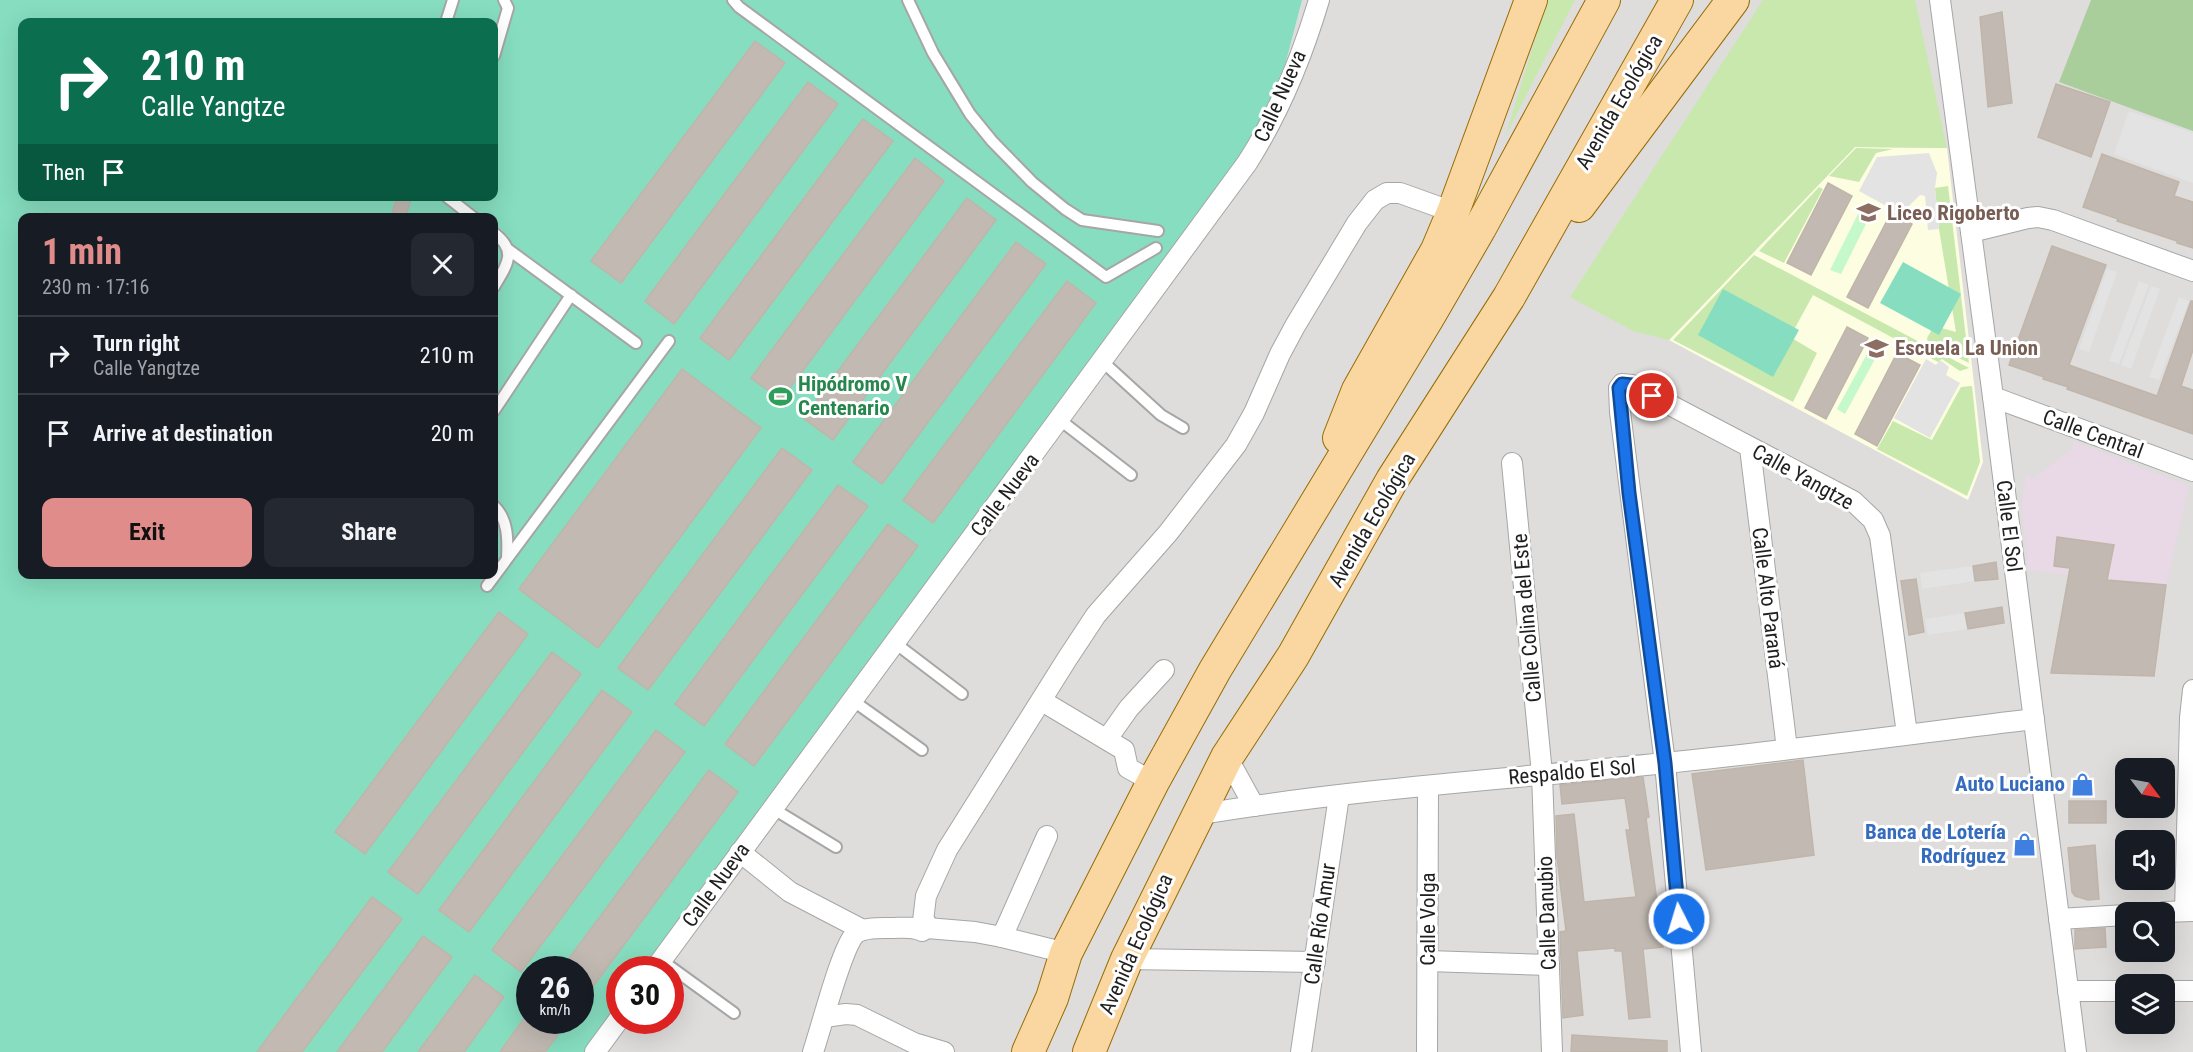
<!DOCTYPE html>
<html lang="en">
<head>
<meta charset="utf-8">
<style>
	:root { --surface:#171b24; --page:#242831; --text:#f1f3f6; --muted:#9ea1a6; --line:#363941; --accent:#df8c8a }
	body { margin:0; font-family:"Roboto Condensed",sans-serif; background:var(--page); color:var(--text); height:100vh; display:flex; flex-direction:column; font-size:22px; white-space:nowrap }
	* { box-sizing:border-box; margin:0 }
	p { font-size:20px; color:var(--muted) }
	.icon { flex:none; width:33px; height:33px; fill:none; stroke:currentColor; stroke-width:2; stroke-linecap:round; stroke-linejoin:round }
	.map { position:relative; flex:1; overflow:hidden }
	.details { position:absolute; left:18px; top:213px; width:480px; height:366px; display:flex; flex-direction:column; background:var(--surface); border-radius:12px; box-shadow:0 6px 24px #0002 }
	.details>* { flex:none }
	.hud { position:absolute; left:18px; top:18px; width:480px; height:183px; border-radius:12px; box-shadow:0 6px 24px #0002; background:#0b6e4f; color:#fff; overflow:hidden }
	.needle { width:39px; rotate:122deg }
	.controls { position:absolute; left:2115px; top:758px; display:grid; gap:12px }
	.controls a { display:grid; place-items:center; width:60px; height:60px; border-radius:12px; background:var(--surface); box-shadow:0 6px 24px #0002; font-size:30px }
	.speed { position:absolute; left:516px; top:956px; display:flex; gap:12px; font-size:30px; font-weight:700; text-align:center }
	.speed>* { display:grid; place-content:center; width:78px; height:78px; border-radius:50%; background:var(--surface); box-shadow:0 6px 24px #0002; line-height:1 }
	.speed small { font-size:15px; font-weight:400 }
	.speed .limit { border:9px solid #d22; background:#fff; color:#111 }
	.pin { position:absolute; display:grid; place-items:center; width:51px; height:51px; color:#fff; margin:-26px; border:3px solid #fff; border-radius:50%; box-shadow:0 2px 6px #0007 }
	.me { position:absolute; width:66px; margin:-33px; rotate:355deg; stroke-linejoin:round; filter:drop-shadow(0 0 4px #0008) }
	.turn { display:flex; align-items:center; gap:21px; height:126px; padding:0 24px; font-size:27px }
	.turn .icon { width:78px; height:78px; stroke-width:2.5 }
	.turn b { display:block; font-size:42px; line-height:51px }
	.then { display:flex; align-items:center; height:57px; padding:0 24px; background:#0003; gap:12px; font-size:22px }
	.round { display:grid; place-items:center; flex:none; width:63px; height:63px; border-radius:12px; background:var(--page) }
	.head { display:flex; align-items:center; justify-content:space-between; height:102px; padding:0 24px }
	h1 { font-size:36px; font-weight:700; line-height:45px; color:var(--accent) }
	.action { display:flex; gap:12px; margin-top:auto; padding:12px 24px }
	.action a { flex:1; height:69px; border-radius:12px; background:var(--accent); color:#111; font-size:24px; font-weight:700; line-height:69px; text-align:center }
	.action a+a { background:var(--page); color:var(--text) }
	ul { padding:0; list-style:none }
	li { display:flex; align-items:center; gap:18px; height:78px; padding:0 24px; border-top:2px solid var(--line) }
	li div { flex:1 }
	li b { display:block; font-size:22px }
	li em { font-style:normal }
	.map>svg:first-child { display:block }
	.residential { fill:#dedddc; fill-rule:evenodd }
	.industrial { fill:#e9d8e5 }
	.education { fill:#fdfee1 }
	.grass { fill:#c8e8ae }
	.forest { fill:#a9ce9c }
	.park { fill:#c5f8cb }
	.pitch { fill:#86ddbf; fill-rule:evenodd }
	.parking { fill:#e3e3e3 }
	.building { fill:#c1b9b2; stroke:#c1b5a9; stroke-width:1.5 }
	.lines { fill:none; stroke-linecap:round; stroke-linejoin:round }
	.lane-casing { stroke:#a6a6a6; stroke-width:14 }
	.street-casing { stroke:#a6a6a6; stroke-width:22 }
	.primary-casing { stroke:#976c04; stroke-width:34 }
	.lane { stroke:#fff; stroke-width:10 }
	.street { stroke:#fff; stroke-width:20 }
	.primary { stroke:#fad7a1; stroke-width:32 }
	.route-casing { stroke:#114b97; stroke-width:15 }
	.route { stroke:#1a73e8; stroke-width:10 }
	.labels { text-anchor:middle; stroke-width:6; stroke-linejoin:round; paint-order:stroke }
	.street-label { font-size:21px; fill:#1f1f1f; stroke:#fff }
	.education-label { font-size:21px; font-weight:bold; fill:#785e54; stroke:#fff; text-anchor:start }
	.leisure-label { font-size:21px; font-weight:bold; fill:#27864d; stroke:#fff; text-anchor:start }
	.shop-label { font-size:21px; font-weight:bold; fill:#366cbe; stroke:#fff; text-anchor:end }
</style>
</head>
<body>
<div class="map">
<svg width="2193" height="1052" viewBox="0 0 2193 1052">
	<rect width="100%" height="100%" fill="#f0ede6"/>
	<!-- residential -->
	<path class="residential" d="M0,0h2193v1052h-2193zM22,22h472v174h-472zM22,218h472v356h-472zM2126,768h38v39h-38zM2126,840h38v39h-38zM2126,912h38v39h-38zM530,969h50v51h-50zM620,969h50v51h-50zM2126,984h38v39h-38z"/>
	<!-- industrial -->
	<path class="industrial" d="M2073,441l116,45 -23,99 -138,-15 -6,-64 4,-31 7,4 40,-31z"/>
	<!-- education -->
	<path class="education" d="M1855,147l92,1 36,314 -15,38 -299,-160z"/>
	<!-- grass -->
	<g class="grass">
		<path d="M1547,0h28l-70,137z"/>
		<path d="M1763,0h152l32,148 -92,-1 -186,193 -36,-9 -63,-34z"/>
		<path d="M1856,148l37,1 -17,4 -17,29 -30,-6z"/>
		<path d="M1948,186l21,177 -41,-20 -1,-5 7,-12 22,6 -17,-103 -4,-41z"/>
		<path d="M1819,187l4,2 -39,74 -25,-12z"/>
		<path d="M1754,255l215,113 -9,3 -18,-12 -4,3 -125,-67 -23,42 27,16 -24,49 -120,-62z"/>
		<path d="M1972,386l8,76 -13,34 -90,-47 16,-28 39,19 29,-53z"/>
	</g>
	<!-- forest -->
	<path class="forest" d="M2091,0h102v131l-134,-49z"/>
	<!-- park -->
	<g class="park">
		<path d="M1858,214l10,6 -27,54 -11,-4z"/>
		<path d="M1867,354l8,5 -30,55 -8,-5z"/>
	</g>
	<!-- pitch -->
	<g class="pitch">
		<path d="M0,0h1302l-17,65 -31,74 -605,830h-29l-1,41 -30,42h-589zM22,22h472v174h-472zM22,218h472v356h-472zM530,969h50v51h-50z"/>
		<path d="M1903,262l58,32 -22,41 -59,-32z"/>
		<path d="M1723,289l76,41 -26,47 -75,-42z"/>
	</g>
	<!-- parking -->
	<g class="parking">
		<path d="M2129,111l64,22v50l-79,-29z"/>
		<path d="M1929,153l8,20 -2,15 4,41 -11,1 -3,-34 -5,-1 -19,19 -42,-23 18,-34z"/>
		<path d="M2107,269l10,3 -28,80 -10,-3z"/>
		<path d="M2139,281l10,4 -30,79 -10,-3z"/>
		<path d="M2151,286l9,3 -29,80 -10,-4z"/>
		<path d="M2179,297l10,4 -30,79 -10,-3z"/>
		<path d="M1926,359l10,6 4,-5 9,7 -3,8 14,8 -30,55 -36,-20z"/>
		<path d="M1973,566l2,15 -53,8 -2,-16z"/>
		<path d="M1965,613l3,16 -40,6 -3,-16z"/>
	</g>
	<!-- building -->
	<g class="building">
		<path d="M2002,12l10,91 -24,4 -8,-90z"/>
		<path d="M755,41l30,22 -164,220 -30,-22z"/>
		<path d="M808,82l30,22 -164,220 -29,-23z"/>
		<path d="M2056,84l54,18 -19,55 -53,-20z"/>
		<path d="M863,119l30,22 -164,219 -29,-22z"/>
		<path d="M2102,154l77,28 -5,14 19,6v46l-16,-5v-2l-60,-20 1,-2 -35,-12z"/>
		<path d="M915,158l29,23 -163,219 -30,-22z"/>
		<path d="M1828,183l24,13 -41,79 -24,-12z"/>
		<path d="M397,196h15l-7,22h-14z"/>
		<path d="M967,198l29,22 -163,220 -30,-22z"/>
		<path d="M1891,213l21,11 -44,84 -21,-11z"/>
		<path d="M1016,242l30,22 -164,220 -29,-22z"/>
		<path d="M2052,246l54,19 -37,100 88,31 34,-95h2v49l-12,36 12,4v44l-126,-45 1,-2 -25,-8 1,-2 -35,-12z"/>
		<path d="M1067,281l29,22 -163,220 -30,-23z"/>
		<path d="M1847,327l21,11 -42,81 -21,-11z"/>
		<path d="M1897,353l23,12 -43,81 -22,-12z"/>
		<path d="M682,369l79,59 -163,220 -79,-59z"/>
		<path d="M782,448l30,22 -164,220 -30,-22z"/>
		<path d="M838,485l30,21 -164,220 -29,-22z"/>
		<path d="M888,524l30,22 -164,220 -29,-22z"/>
		<path d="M2057,537l57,8 -7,35 59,5 -12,91 -103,-3 19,-105 -16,-2z"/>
		<path d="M1996,562l2,17 -23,2 -2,-15z"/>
		<path d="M1916,579l8,53 -15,3 -8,-54z"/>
		<path d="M2002,607l2,16 -36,6 -3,-16z"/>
		<path d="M499,612l29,22 -163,220 -30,-22z"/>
		<path d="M552,652l29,22 -163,220 -30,-22z"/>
		<path d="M602,690l30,22 -163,220 -30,-22z"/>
		<path d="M656,730l29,22 -164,220 -29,-22z"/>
		<path d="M1803,760l11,95 -108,15 -14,-96z"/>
		<path d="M709,770l29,22 -158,212v-35h-19z"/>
		<path d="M1643,777l6,40 -3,1 17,129 -20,2 7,68 -21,2 -7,-68h-7v-3l-38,3 6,64 -20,3 -3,-86 6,-1 -9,-73 -1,-42 18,-2 10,88 52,-5 -10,-67h4l-5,-32 -63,6 -2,-19z"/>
		<rect x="2069" y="801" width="37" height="22"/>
		<path d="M2095,845l4,54 -11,1 -13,-4 -3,-4 -4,-44z"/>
		<path d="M372,897l30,22 -100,133h-45z"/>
		<path d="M2105,928l1,19 -31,2v-19z"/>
		<path d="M423,936l29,21 -70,95h-45z"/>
		<path d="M475,975l29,22 -40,55h-46z"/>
		<path d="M528,1013l2,7h7l21,15 -13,17h-45z"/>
		<path d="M1572,1035l95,6v11h-96z"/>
	</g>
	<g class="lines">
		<defs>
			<g id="lane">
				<path d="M733,0l6,7 367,270 50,-29"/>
				<path d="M908,0l25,53 37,61 22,27 40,41 33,27 17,11 76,11"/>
				<path d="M446,22l7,-22"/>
				<path d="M494,56l14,-48 -4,-8"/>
				<path d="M446,196l28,22"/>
				<path d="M494,233c24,18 13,32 0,54"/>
				<path d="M509,250l127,93"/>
				<path d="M1103,362l58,53 22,13"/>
				<path d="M494,411l77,-116"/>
				<path d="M1060,420l71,55"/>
				<path d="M494,506c14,13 14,33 13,52"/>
				<path d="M487,586l182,-245"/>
				<path d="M895,643l67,51"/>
				<path d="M852,700l70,50"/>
				<path d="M772,808l64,39"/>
				<path d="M661,960l73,53"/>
			</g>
			<g id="street">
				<path d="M1940,0l53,397 83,655"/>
				<path d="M1971,232l57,-14 10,-1 15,3 140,51"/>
				<path d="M1993,397l200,74"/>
				<path d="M1750,448l37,301"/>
				<path d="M1512,463l30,311 10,278"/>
				<path d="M1042,701l82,49 4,18 25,14"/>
				<path d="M1107,739l22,-31 35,-38"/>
				<path d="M1227,757l27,49"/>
				<path d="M1196,815c155,-26 313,-36 469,-52 123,-12 246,-29 369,-44"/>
				<path d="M740,852l50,40 73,38"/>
				<path d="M2185,911l5,-193 3,-28"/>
				<path d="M2164,912l29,-1"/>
				<path d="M2059,919l67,-4"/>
				<path d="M923,921l3,-25 21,-46 120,-191 29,-44 72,-82 68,-88 18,-32 26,-59 15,-28 62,-103 18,-23 12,-7h13l53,19"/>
				<path d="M927,928l48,4 27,5 64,16"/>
				<path d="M1002,937l45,-101"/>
				<path d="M1127,959l188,3"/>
				<path d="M1428,961l121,4"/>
				<path d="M655,969l592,-806c32,-50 55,-106 72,-163"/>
				<path d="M2068,991h58"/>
				<path d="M2164,991h29"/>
				<path d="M824,1017l22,-3 11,1 57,28 30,9"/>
				<path d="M595,1052l25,-34"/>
				<path d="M813,1052c8,-23 28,-103 42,-118 8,-7 26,-6 36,-6 11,0 22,-2 31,3l5,-3 -1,-5"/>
				<path d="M1301,1052l38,-256"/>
				<path d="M1427,1052l1,-266"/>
				<path d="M1691,1052l-26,-289 -45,-351 -1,-24 3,-4 10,1 221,116 20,19 7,16 27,198"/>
			</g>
			<g id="primary">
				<path d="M1579,206l154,-206"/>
				<path d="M1339,438l19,-48 79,-140 16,-38 78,-212"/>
				<path d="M1028,1052l24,-54 14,-45 87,-171 62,-112 214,-354 51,-88 124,-228"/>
				<path d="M1089,1052l38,-93 100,-202 66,-101 99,-176 117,-183 168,-297"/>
			</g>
		</defs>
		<!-- lane casing -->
		<use href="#lane" class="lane-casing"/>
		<!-- street casing -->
		<use href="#street" class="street-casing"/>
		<!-- primary casing -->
		<use href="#primary" class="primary-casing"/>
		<!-- lane -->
		<use href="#lane" class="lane"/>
		<!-- street -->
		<use href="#street" class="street"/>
		<!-- primary -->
		<use href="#primary" class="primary"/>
	</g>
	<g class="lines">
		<defs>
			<path id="route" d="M1652,396l-20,-11 -10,-1 -3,4 10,105 36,270 14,156"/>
		</defs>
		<!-- route casing -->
		<use href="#route" class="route-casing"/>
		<!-- route -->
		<use href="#route" class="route"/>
	</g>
	<!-- icons -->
	<defs>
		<symbol id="school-bare" viewBox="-9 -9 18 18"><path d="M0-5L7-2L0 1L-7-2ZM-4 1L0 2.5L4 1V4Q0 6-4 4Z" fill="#8d6e63" stroke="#fff" stroke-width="2.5" paint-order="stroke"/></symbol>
		<symbol id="stadium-bare" viewBox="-9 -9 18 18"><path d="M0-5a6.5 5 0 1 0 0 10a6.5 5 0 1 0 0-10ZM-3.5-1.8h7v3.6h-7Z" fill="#2e9e5b" stroke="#fff" stroke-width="2.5" paint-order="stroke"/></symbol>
		<symbol id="shop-bare" viewBox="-9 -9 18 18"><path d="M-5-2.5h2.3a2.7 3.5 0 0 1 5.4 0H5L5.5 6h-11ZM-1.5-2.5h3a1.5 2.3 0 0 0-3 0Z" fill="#3f7fe0" stroke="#fff" stroke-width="2.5" paint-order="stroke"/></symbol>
	</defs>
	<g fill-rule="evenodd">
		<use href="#school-bare" x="1852" y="196" width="33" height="33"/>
		<use href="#school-bare" x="1860" y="332" width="33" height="33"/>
		<use href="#stadium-bare" x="764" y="380" width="33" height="33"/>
		<use href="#shop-bare" x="2066" y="768" width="33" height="33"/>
		<use href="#shop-bare" x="2008" y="828" width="33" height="33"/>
	</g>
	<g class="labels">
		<!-- street labels -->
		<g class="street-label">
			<text transform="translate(1280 96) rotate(-66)" y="7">Calle Nueva</text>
			<text transform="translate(1619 102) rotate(-60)" y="7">Avenida Ecológica</text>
			<text transform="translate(2093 434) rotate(20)" y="7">Calle Central</text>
			<text transform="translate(1803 477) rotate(29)" y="7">Calle Yangtze</text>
			<text transform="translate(1005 495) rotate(-53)" y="7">Calle Nueva</text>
			<text transform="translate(1372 520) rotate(-60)" y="7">Avenida Ecológica</text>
			<text transform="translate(2009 526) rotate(83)" y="7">Calle El Sol</text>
			<text transform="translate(1768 598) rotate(83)" y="7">Calle Alto Paraná</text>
			<text transform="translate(1527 618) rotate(-95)" y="7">Calle Colina del Este</text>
			<text transform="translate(1572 772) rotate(-5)" y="7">Respaldo El Sol</text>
			<text transform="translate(716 885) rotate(-54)" y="7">Calle Nueva</text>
			<text transform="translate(1547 913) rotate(-92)" y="7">Calle Danubio</text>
			<text transform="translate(1428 919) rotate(-90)" y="7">Calle Volga</text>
			<text transform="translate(1320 924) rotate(-82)" y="7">Calle Río Amur</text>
			<text transform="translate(1136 944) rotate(-66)" y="7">Avenida Ecológica</text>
		</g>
		<!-- education labels -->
		<g class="education-label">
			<text x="1887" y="220">Liceo Rigoberto</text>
			<text x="1895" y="355">Escuela La Union</text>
		</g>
		<!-- leisure labels -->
		<g class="leisure-label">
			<text x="798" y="391">Hipódromo V<tspan x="798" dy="24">Centenario</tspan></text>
		</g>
		<!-- shop labels -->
		<g class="shop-label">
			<text x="2065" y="791">Auto Luciano</text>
			<text x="2006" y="839">Banca de Lotería<tspan x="2006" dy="24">Rodríguez</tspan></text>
		</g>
	</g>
</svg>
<div class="controls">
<a><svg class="needle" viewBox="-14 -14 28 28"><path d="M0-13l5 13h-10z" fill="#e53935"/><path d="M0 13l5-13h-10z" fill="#9ea1a6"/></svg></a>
<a><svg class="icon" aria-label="sound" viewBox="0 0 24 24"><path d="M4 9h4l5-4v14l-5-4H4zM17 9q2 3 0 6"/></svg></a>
<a><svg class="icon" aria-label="search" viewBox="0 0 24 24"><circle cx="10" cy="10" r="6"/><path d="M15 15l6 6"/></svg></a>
<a><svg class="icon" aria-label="layers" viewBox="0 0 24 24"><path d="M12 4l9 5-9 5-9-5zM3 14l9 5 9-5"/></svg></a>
</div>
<div class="speed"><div>26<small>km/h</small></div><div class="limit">30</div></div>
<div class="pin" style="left:1652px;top:396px;background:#d93025"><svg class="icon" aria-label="arrive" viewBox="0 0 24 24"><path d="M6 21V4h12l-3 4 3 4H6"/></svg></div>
<svg class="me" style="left:1679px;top:919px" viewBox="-20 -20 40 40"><circle r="17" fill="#1a73e8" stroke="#fff" stroke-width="3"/><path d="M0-11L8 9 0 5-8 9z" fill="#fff"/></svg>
<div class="hud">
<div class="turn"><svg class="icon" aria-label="right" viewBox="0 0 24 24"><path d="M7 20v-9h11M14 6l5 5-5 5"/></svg><div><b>210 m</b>Calle Yangtze</div></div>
<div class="then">Then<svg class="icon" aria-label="arrive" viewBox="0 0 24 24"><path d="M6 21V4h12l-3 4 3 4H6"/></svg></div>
</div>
<section class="details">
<div class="head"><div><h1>1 min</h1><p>230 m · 17:16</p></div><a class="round"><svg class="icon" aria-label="close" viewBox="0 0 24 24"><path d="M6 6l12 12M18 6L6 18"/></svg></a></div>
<ul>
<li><svg class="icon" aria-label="right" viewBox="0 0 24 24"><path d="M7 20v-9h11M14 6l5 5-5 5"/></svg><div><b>Turn right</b><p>Calle Yangtze</p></div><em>210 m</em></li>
<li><svg class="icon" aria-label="arrive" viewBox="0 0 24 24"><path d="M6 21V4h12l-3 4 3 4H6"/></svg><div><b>Arrive at destination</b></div><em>20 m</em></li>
</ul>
<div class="action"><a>Exit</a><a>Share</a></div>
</section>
</div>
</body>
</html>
